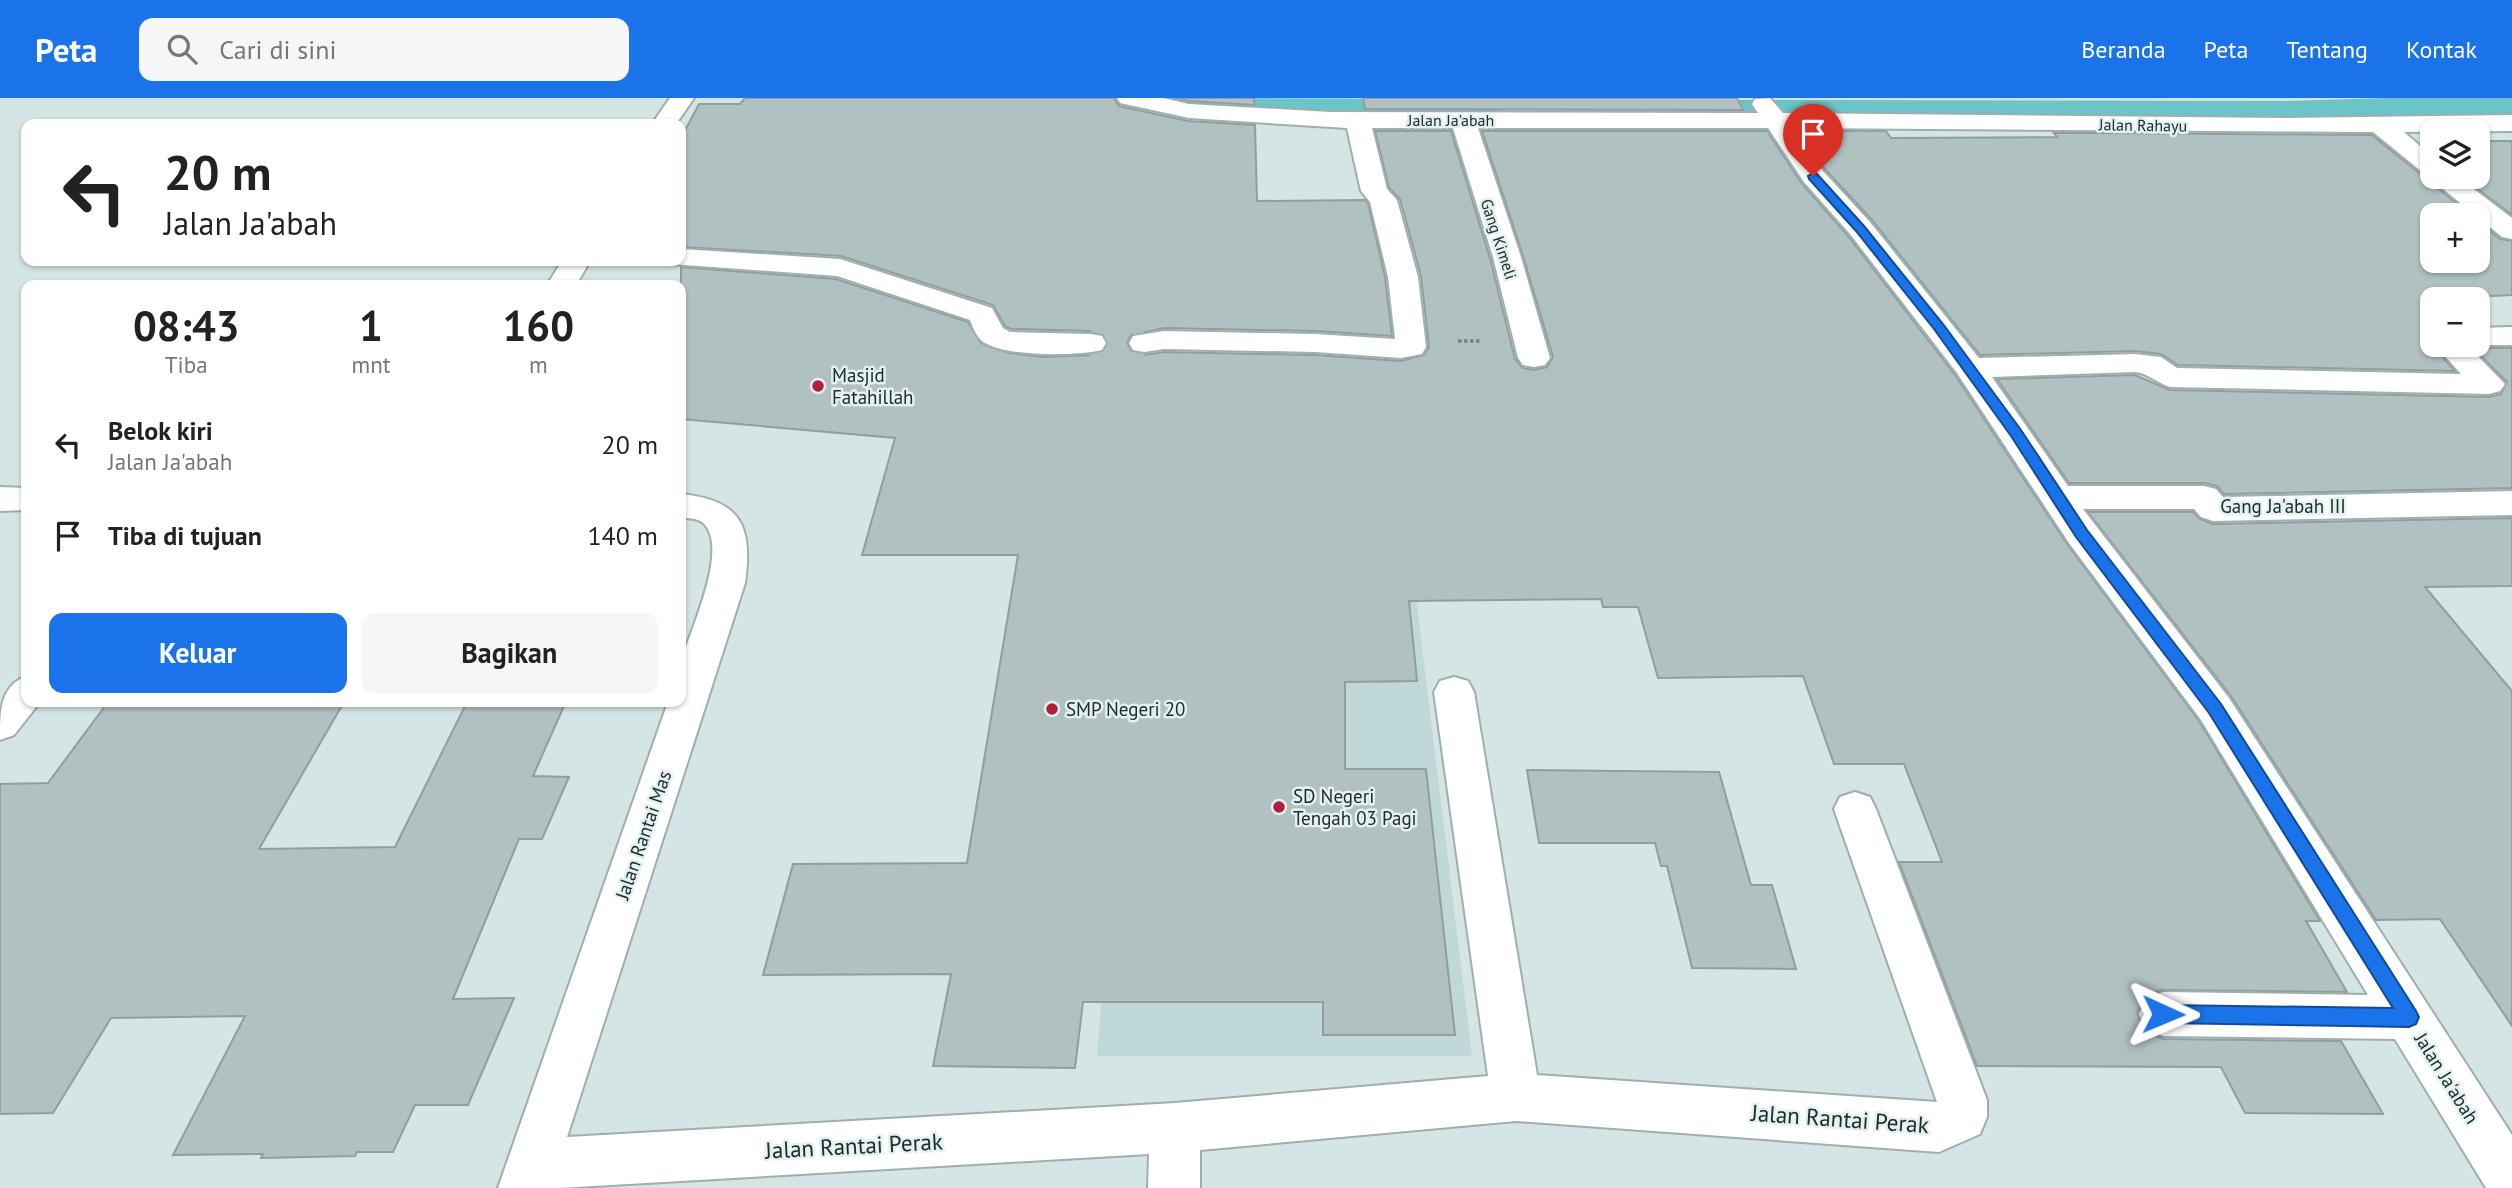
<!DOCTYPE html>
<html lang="id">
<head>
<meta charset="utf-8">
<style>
	:root { --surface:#fff; --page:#f6f6f6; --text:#222; --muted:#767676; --accent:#1a73e8 }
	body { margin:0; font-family:"PT Sans",sans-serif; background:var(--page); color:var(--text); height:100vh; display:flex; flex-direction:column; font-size:26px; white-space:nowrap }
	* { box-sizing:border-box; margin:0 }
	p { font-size:23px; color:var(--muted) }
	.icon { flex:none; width:38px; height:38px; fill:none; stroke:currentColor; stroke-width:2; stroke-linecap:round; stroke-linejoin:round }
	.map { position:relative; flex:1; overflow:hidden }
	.side { position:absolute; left:21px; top:182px; width:665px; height:427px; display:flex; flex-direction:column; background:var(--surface); border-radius:14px; box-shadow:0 2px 5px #0004 }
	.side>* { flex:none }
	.top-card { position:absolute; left:21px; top:21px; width:665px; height:147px; border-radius:14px; box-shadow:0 2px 5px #0004; background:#fff; color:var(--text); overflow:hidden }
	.controls { position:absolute; left:2420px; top:21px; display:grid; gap:14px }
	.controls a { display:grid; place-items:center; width:70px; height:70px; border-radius:14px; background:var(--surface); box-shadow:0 2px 5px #0004; font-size:35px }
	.pin { position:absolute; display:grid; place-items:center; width:60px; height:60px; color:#fff; margin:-72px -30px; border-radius:50% 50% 50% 0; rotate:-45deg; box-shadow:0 0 7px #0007 }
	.pin .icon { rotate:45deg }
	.me { position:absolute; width:77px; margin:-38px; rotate:91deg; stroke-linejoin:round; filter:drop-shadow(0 0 5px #0008) }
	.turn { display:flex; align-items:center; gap:24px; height:147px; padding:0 28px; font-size:32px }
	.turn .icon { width:91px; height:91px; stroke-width:2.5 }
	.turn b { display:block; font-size:49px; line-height:60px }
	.eta { display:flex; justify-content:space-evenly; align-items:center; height:119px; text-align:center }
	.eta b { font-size:42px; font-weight:800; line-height:49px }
	.cta { display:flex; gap:14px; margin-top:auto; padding:14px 28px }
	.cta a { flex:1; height:80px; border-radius:14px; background:var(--accent); color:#fff; font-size:28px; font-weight:800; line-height:80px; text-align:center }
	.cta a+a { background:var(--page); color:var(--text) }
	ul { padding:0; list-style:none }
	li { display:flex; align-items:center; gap:21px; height:91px; padding:0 28px }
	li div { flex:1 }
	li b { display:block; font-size:26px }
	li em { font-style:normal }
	header { display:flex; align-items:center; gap:42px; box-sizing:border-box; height:98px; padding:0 35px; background:var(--accent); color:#fff }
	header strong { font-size:33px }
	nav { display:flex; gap:38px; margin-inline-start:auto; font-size:24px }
	.search { width:490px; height:63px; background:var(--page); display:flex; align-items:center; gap:18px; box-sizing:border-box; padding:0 24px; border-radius:14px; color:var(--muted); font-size:26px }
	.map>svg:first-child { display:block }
	.built { fill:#c0d8d8 }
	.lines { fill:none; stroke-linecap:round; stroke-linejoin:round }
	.canal { fill:#6bc4c7; fill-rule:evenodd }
	.building { fill:#b1c0c1; stroke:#8f9e9e; stroke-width:2 }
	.minor-tunnel { stroke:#b2bfc0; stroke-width:28; stroke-dasharray:28 14; stroke-linecap:butt }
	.minor-casing { stroke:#9faeae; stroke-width:4 }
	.path { stroke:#778282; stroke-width:3.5; stroke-dasharray:3.5 2.5; stroke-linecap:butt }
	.minor { fill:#fff; fill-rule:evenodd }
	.route { fill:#1a73e8; stroke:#114b97; stroke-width:2 }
	.poi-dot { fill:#b21f3b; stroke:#e2f1f2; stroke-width:2.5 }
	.labels { text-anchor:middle; stroke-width:5; stroke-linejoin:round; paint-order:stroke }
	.far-street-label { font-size:16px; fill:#242a2a; stroke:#e2f1f2 }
	.poi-label { font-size:19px; fill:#242a2a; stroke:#e2f1f2; text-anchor:start }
	.street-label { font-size:19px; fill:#242a2a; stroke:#e2f1f2 }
	.near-street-label { font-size:23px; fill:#242a2a; stroke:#e2f1f2 }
</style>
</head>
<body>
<header>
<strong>Peta</strong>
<div class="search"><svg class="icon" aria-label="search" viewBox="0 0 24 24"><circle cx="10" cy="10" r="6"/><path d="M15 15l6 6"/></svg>Cari di sini</div>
<nav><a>Beranda</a><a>Peta</a><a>Tentang</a><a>Kontak</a></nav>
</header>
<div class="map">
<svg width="2512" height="1090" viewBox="0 0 2512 1090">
	<rect width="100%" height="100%" fill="#d5e4e5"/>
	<!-- built -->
	<path class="built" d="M1411,459l61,499h-375l40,-498z"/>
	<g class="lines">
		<!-- canal -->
		<g class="canal">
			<path d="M1169,0l313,1 15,4 6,9 -6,9 -15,4h-91l-201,-14 -15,-4z"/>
			<path d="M2388,0h124v22l-224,7 -579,-1 -15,-4 -7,-9 7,-9 15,-4 579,1z"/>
		</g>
	</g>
	<!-- building -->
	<g class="building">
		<path d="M745,0h369l5,8 69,15 67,4 2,76 108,-1 3,3 17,74 7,59 -77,-5 -151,-3 -33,7 -4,7 4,9 13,4 20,-3 151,3 86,6 23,-6 5,-8 -8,-71 -21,-77 -11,-11 -14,-57h76l39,127 25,101 8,9 11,2 13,-3 6,-10 -30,-101 -41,-125h285l35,53 46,52 107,139 112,169 132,177 121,200h-14l41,71 -185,-2 -17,7 -8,16 7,17 19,9 178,2 42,73 -138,-1 -24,-46 -244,-1 -78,-204h43l-38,-98h-70l-31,-88 -145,2 -20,-71h-35l-2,-8 -192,2 8,80 -72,1v87h81l29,266h-132v-33h-240l-8,66 -142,-2 18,-92 -188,1 30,-111 174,-1 51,-308h-156l33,-117 -214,-19v-152l155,12 132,43 13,21 28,10 34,4 48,-2 13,-4 4,-9 -6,-9 -11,-2 -80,-2 -6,-3 -12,-21 -152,-49 -160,-9v-109l18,-34h41z"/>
		<path d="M1175,0h79v7l-65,-4z"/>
		<path d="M1363,0h374l6,12 -378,-1z"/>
		<path d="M1798,33h88l5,7 166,-1 -3,-4h44l274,2 99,80h-39v46h46v-40l22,18 12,2v54l-80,4v46l23,26 -277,-6 -17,-11 -26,-3 -155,4 -108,-135 -48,-52z"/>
		<path d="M2478,43h34v74l-50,-38h16z"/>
		<path d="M2470,247l8,3h34v140l-288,6 -7,-8 -13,-3h-135l-72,-104 138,-4 35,15 319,7 12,-3 6,-12z"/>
		<path d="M2088,414h105l7,7 13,5 299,-6v68l-87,1 87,104v335l-72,-107 -64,1 -145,-224z"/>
		<path d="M108,604h236l-85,147 136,-2 70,-141h99l-31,70 36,1 -27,62h-23l-66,160 61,-1 -46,107h-53l-22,47h-36l-2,4 -94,2 2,-4 -90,1 72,-139 -134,2 -58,95 -53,1v-330l48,-1z"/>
		<path d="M1527,672l192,2 32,113h21l24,84 -104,-1 -25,-102h-6l-6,-23h-116z"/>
	</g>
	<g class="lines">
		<!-- minor-tunnel -->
		<path class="minor-tunnel" d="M1091,245h53"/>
		<defs>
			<g id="minor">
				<path d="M670,0h24l-18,26h-24z"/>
				<path d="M1117,0h46l26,6 141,8 428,1 -6,-9 3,-5 15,-1 13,15 500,5 229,-3v16l-108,1 28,24v21h26l54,41v21l-10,-2 -129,-105 -580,-4 29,42 48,52 109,136 156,-4 26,3 16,11 284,6 -26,-29h32l38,39 -5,7 -11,3 -319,-7c-13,-4 -22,-14 -35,-15l-143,5 76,109h136l12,3 7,8 289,-6v24l-299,6 -12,-4 -7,-8h-111l146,189 283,437v53h-26l-91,-149 -232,-3 -17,-7 -7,-15 7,-15 17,-7 205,3 -167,-275 -132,-177 -112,-170 -107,-139 -46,-52 -36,-54h-290l43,129 29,101 -5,7 -11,2 -11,-2 -5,-7 -25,-101 -40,-129h-81l15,61 10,11 21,77 8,70 -4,7 -21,4 -86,-6 -151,-3 -20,3 -11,-2 -4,-7 4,-7 31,-5 151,3 80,5 -7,-62 -18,-75 -9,-11 -14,-63 -158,-10 -69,-15z"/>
				<path d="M681,151l159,10 152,49 11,20 7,4 81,2 11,2 4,7 -4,7c-25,6 -94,7 -117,-7 -8,-4 -12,-15 -15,-23l-133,-44 -166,-12 -2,-3h12z"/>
				<path d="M562,163h28l-14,24h-29z"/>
				<path d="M2512,229v18h-40h6v-17z"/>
				<path d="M0,389l26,1v22l-26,1z"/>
				<path d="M681,396c60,6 72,32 64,89l-178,554 608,-34 313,-27 -54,-384 6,-11 14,-4 14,4 6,11 63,383 400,27 -103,-293 6,-12 15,-5 15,5 6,12 111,291v17l-7,17 -41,18 -423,-31 -316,29v38h-52l1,-34 -590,34h-61l170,-486h13c0,-12 -2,-27 0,-39 7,-29 51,-117 21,-141 -6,-4 -14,-4 -21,-4z"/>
				<path d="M26,578v26h14l-26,33 -14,5c0,-30 0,-53 26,-64z"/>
			</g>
		</defs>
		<!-- minor casing -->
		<use href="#minor" class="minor-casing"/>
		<!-- path -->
		<path class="path" d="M1458,243h22"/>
		<!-- minor -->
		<use href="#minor" class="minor"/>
	</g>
	<!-- route -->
	<path class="route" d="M1813,75l4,1 47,52 79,98 78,106 66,100 134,174 195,307 3,6 -3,7 -7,3 -246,-4 -7,-2 -3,-7 3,-6 7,-3 230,3 -184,-295 -133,-176 -65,-101 -77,-107 -78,-98 -47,-52 -1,-3z"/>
	<!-- markers -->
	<g class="poi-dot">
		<circle cx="818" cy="288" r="7"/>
		<circle cx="1052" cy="611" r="7"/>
		<circle cx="1279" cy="709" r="7"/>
	</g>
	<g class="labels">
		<!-- far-street labels -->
		<g class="far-street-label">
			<text x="1451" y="28">Jalan Ja'abah</text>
			<text transform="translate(2143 27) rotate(1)" y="6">Jalan Rahayu</text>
			<text transform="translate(1499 141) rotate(72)" y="6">Gang Kimeli</text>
		</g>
		<!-- poi labels -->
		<g class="poi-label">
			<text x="832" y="284">Masjid<tspan x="832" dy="22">Fatahillah</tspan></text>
			<text x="1066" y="618">SMP Negeri 20</text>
			<text x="1293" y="705">SD Negeri<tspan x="1293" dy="22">Tengah 03 Pagi</tspan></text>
		</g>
		<!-- street labels -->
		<g class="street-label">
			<text x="2283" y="415">Gang Ja'abah III</text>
			<text transform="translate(643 737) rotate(-71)" y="7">Jalan Rantai Mas</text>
			<text transform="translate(2447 980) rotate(58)" y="7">Jalan Ja'abah</text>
		</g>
		<!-- near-street labels -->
		<g class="near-street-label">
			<text transform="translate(1840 1021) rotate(4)" y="8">Jalan Rantai Perak</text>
			<text transform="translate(854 1048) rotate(-3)" y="8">Jalan Rantai Perak</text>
		</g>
	</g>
</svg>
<div class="controls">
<a><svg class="icon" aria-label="layers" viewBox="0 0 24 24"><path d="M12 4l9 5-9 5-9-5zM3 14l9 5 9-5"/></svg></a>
<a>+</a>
<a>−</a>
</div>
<div class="pin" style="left:1813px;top:78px;background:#d93025"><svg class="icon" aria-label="arrive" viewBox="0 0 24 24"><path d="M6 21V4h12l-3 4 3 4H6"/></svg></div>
<svg class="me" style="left:2163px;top:916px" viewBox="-20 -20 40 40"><path d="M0-17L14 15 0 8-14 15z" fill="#1a73e8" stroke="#fff" stroke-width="4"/></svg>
<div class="top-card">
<div class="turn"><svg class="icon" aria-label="left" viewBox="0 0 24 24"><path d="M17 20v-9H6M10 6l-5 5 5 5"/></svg><div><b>20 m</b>Jalan Ja'abah</div></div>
</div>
<section class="side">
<div class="eta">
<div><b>08:43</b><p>Tiba</p></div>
<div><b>1</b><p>mnt</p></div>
<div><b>160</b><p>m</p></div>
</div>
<ul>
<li><svg class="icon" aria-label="left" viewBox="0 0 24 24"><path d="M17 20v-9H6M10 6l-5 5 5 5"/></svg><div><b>Belok kiri</b><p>Jalan Ja'abah</p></div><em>20 m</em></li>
<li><svg class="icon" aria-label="arrive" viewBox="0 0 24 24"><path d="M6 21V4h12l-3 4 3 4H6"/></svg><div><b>Tiba di tujuan</b></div><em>140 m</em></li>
</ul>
<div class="cta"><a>Keluar</a><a>Bagikan</a></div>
</section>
</div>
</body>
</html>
